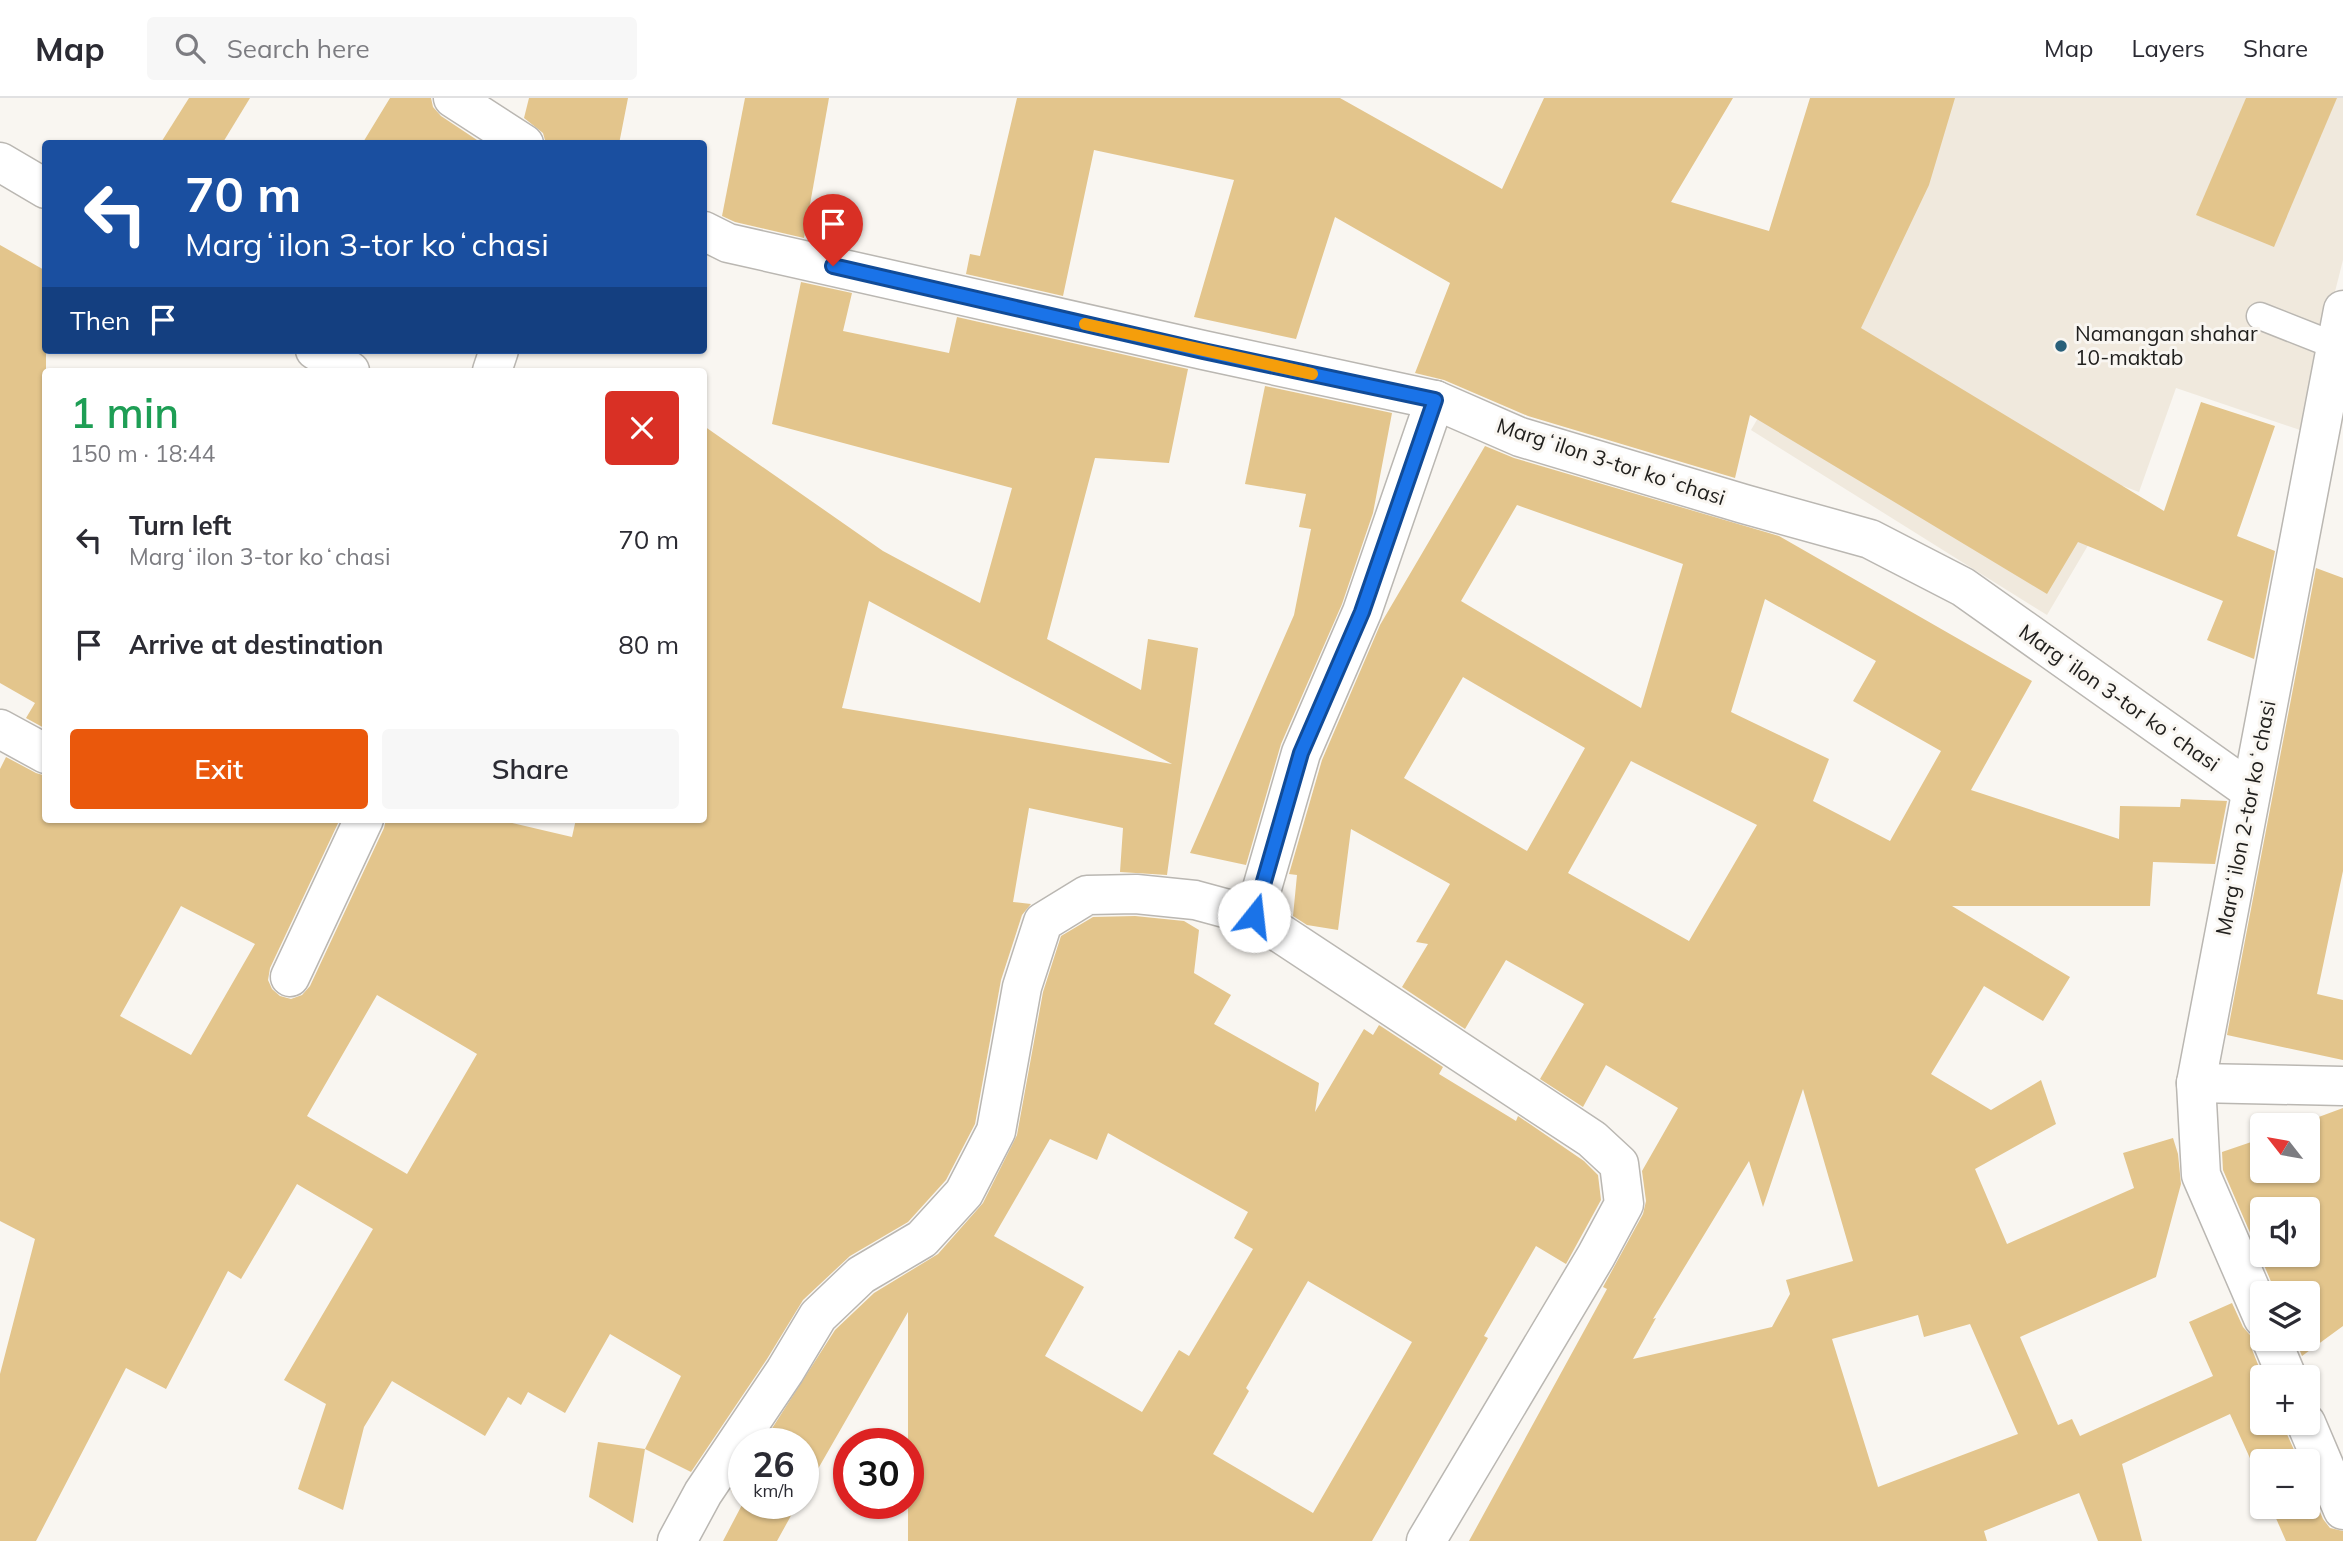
<!DOCTYPE html>
<html lang="en">
<head>
<meta charset="utf-8">
<style>
	:root { --surface:#fff; --page:#f7f7f7; --text:#2b2b33; --muted:#7c7c81; --line:#e1e1e2; --accent:#ea580c }
	body { margin:0; font-family:Mulish,sans-serif; background:var(--page); color:var(--text); height:100vh; display:flex; flex-direction:column; font-size:26px; white-space:nowrap }
	* { box-sizing:border-box; margin:0 }
	p { font-size:23px; color:var(--muted) }
	.icon { flex:none; width:38px; height:38px; fill:none; stroke:currentColor; stroke-width:2; stroke-linecap:round; stroke-linejoin:round }
	.map { position:relative; flex:1; overflow:hidden }
	.details { position:absolute; left:42px; top:270px; width:665px; height:455px; display:flex; flex-direction:column; background:var(--surface); border-radius:7px; box-shadow:0 2px 5px #0004 }
	.details>* { flex:none }
	.hud { position:absolute; left:42px; top:42px; width:665px; height:214px; border-radius:7px; box-shadow:0 2px 5px #0004; background:#1a4fa0; color:#fff; overflow:hidden }
	.needle { width:46px; rotate:301deg }
	.tools { position:absolute; left:2250px; top:1015px; display:grid; gap:14px }
	.tools a { display:grid; place-items:center; width:70px; height:70px; border-radius:7px; background:var(--surface); box-shadow:0 2px 5px #0004; font-size:35px }
	.speed { position:absolute; left:728px; top:1330px; display:flex; gap:14px; font-size:35px; font-weight:700; text-align:center }
	.speed>* { display:grid; place-content:center; width:91px; height:91px; border-radius:50%; background:var(--surface); box-shadow:0 2px 5px #0004; line-height:1 }
	.speed small { font-size:18px; font-weight:400 }
	.speed .limit { border:10px solid #d22; background:#fff; color:#111 }
	.pin { position:absolute; display:grid; place-items:center; width:60px; height:60px; color:#fff; margin:-72px -30px; border-radius:50% 50% 50% 0; rotate:-45deg; box-shadow:0 0 7px #0007 }
	.pin .icon { rotate:45deg }
	.me { position:absolute; width:77px; margin:-38px; rotate:16deg; stroke-linejoin:round; filter:drop-shadow(0 0 5px #0008) }
	.turn { display:flex; align-items:center; gap:24px; height:147px; padding:0 28px; font-size:32px }
	.turn .icon { width:91px; height:91px; stroke-width:2.5 }
	.turn b { display:block; font-size:49px; line-height:60px }
	.then { display:flex; align-items:center; height:66px; padding:0 28px; background:#0003; gap:14px; font-size:26px }
	.round { display:grid; place-items:center; flex:none; width:74px; height:74px; border-radius:7px; background:var(--page) }
	.headline { display:flex; align-items:center; justify-content:space-between; height:119px; padding:0 28px }
	h1 { font-size:42px; font-weight:600; line-height:52px; color:#1e9e55 }
	.cta { display:flex; gap:14px; margin-top:auto; padding:14px 28px }
	.cta a { flex:1; height:80px; border-radius:7px; background:var(--accent); color:#fff; font-size:28px; font-weight:600; line-height:80px; text-align:center }
	.cta a+a { background:var(--page); color:var(--text) }
	ul { padding:0; list-style:none }
	li { display:flex; align-items:center; gap:21px; height:105px; padding:0 28px }
	li div { flex:1 }
	li b { display:block; font-size:26px }
	li em { font-style:normal }
	header { display:flex; align-items:center; gap:42px; box-sizing:border-box; height:98px; padding:0 35px; background:var(--surface); border-bottom:2px solid var(--line) }
	header strong { font-size:33px }
	nav { display:flex; gap:38px; margin-inline-start:auto; font-size:24px }
	.search { width:490px; height:63px; background:var(--page); display:flex; align-items:center; gap:18px; box-sizing:border-box; padding:0 24px; border-radius:7px; color:var(--muted); font-size:26px }
	.map>svg:first-child { display:block }
	.built { fill:#f0e9dd }
	.building { fill:#e3c58c; fill-rule:evenodd }
	.lines { fill:none; stroke-linecap:round; stroke-linejoin:round }
	.service-casing { stroke:#bab7b2; stroke-width:29 }
	.minor-casing { stroke:#bab7b2; stroke-width:41 }
	.service { stroke:#fff; stroke-width:26 }
	.minor { stroke:#fff; stroke-width:38 }
	.route-casing { stroke:#114b97; stroke-width:18 }
	.route { stroke:#1a73e8; stroke-width:12 }
	.slow { stroke:#f59e0b; stroke-width:12 }
	.poi-dot { fill:#29607a; stroke:#f9f6f1; stroke-width:2.5 }
	.labels { text-anchor:middle; stroke-width:6; stroke-linejoin:round; paint-order:stroke }
	.poi-label { font-size:21px; fill:#21201e; stroke:#f9f6f1; text-anchor:start }
	.street-label { font-size:21px; fill:#21201e; stroke:#f9f6f1 }
</style>
</head>
<body>
<header>
<strong>Map</strong>
<div class="search"><svg class="icon" aria-label="search" viewBox="0 0 24 24"><circle cx="10" cy="10" r="6"/><path d="M15 15l6 6"/></svg>Search here</div>
<nav><a>Map</a><a>Layers</a><a>Share</a></nav>
</header>
<div class="map">
<svg width="2343" height="1443" viewBox="0 0 2343 1443">
	<rect width="100%" height="100%" fill="#f9f6f1"/>
	<!-- built -->
	<path class="built" d="M1866,0h477v162l-43,170 -124,-42 -37,104 -16,-6 -76,129 -296,-185 73,-126z"/>
	<!-- building -->
	<g class="building">
		<path d="M189,0h61l-28,46h-62z"/>
		<path d="M390,0h41l2,9 8,9 42,28h-121z"/>
		<path d="M529,0h99l-9,46h-73l-3,-11 -19,-15z"/>
		<path d="M745,0h84l-25,140 -69,-16 -13,-6z"/>
		<path d="M1017,0h323l162,91 42,-91h189l-62,104 98,29 41,-133h145l-26,87 -68,143 303,183 37,-109 74,24 -38,110 38,15 -21,108 -47,-19 16,-39 -145,-59 -31,52 -297,-179 -15,63 -207,-62 -84,-36 -29,-7 35,-90 -115,-66 -39,122 -102,-22 40,-137 -140,-30 -31,146 -97,-22 4,-20 10,2z"/>
		<path d="M2246,0h91l-63,149 -78,-32z"/>
		<path d="M0,147l46,26v458l-20,-11 9,-15 -35,-20z"/>
		<path d="M801,184l51,11 -9,38 106,22 8,-36 231,52 -19,94 -74,-5 -48,181 94,51 7,-51 50,9 -31,227 -47,-3 3,-44 -94,-20 -16,94 18,2 -9,11 -21,65 -26,144 -29,56 -38,42 -58,34 -47,44 -36,59 -76,113 -46,-23 36,-73 -71,-42 -45,79 -37,-21 -7,13 -13,-8 -23,39 -93,-55 -28,46 -21,83 -45,-21 28,-85 -42,-24 89,-151 -76,-45 -56,95 -13,-8 -62,118 -40,-21 -90,173h-36v-167l35,-135 -35,-18v-452l6,-12 30,16 10,3v43h294l-70,149 -2,12 4,9 8,7 11,3 11,-4 8,-9 74,-158 2,-9h109l77,18 4,-18h128v-393l179,125 97,52 32,-115 -240,-64zM869,503l303,163 -330,-56zM181,808l74,38 -64,111 -71,-39zM377,897l100,59 -70,120 -100,-58z"/>
		<path d="M1265,288l127,27 -19,100 -31,91 -61,140 -35,121 -56,-12 104,-238 17,-86 -12,-2 7,-33 -61,-10z"/>
		<path d="M1485,348l29,12 265,78 253,145 -61,109 148,49 1,-33 60,1 1,-8 46,2 -12,63 -62,-2 -3,44h-198l118,71 -27,44 -59,-35 -53,88 60,36 50,-30 15,44 -81,45 32,75 127,-56 -11,-35 50,-15 5,16 3,30 -25,93 -136,60 38,88 14,-6 8,17 133,-60 -24,-54 43,-19 11,24 7,8 1,12 12,30v46h22l1,9 13,29h-36v26l-33,-73 -108,50 20,77h-44l-19,-48 -95,38 3,10h-518l138,-252 -4,-2 40,-73 3,-13 -4,-30 36,-63 -72,-43 -23,42 -43,-28 44,-75 -78,-44 -41,69 -63,-42 26,-43 -12,-2 34,-58 -99,-55 -13,101 -31,-5 -14,-9 4,-41 -8,-1 33,-114 58,-135zM1517,407l166,59 -42,144 -180,-107zM1765,501l111,62 -23,40 88,50 -51,90 -77,-40 16,-42 -98,-47zM1463,579l122,71 -58,103 -123,-73zM1631,663l126,64 -68,116 -121,-68zM1803,991l50,172 -67,19 4,14 -18,33 -139,32 23,-41 -3,1 96,-158 14,46zM1918,1217l6,22 46,-13 48,110 -140,53 -46,-148z"/>
		<path d="M2316,470l27,10v293l-26,123 26,6v60l-116,-25z"/>
		<path d="M1135,818l49,5 15,9 -5,43 37,22 -17,29 105,59 -4,29 49,-83 9,6 6,-10 64,42 -4,7 77,47 2,-5 66,45 14,14 3,25 -35,64 -30,-18 -52,90 4,2 -116,203h-464v-229l-105,183v-51h-41l73,-114 39,-37 64,-39 45,-51 34,-68 26,-143 18,-56 32,-19zM1108,1035l140,79 -14,26 19,11 -64,107 -10,-6 -37,62 -97,-56 39,-69 -90,-51 56,-97 47,21zM1308,1183l104,61 -99,171 -100,-59 36,-63 -3,-3z"/>
		<path d="M2343,1010v218l-41,30 -7,-17h13v-46h-32l-53,-123 -1,-18 41,-14v33h45v-46h-11zM2263,1111h45v46h-45z"/>
		<path d="M598,1344l47,7 -12,74 -44,-26z"/>
		<path d="M744,1374v26l-13,-7z"/>
		<path d="M2308,1386l15,35 7,9 13,3v10h-57l-15,-34h37z"/>
		<path d="M744,1403v2h54l-21,38h-54z"/>
	</g>
	<g class="lines">
		<defs>
			<path id="service" d="M2260,218l76,30"/>
			<g id="minor">
				<path d="M453,0l71,46"/>
				<path d="M0,64l46,27"/>
				<path d="M704,133l24,12 475,107 232,50 85,37 224,67 126,35 93,48 288,204"/>
				<path d="M315,252l35,21"/>
				<path d="M492,273l7,-21"/>
				<path d="M0,631l46,25"/>
				<path d="M1254,818l338,223 27,25 5,40 -28,52 -170,285"/>
				<path d="M290,879l74,-158"/>
				<path d="M2196,985l147,3"/>
				<path d="M2263,1220l-62,-143 -5,-92 147,-773"/>
				<path d="M2271,1241l16,38"/>
				<path d="M2306,1325l37,87"/>
				<path d="M677,1443l26,-48 82,-122 33,-55 43,-41 61,-36 42,-46 32,-62 26,-144 21,-65 44,-27 49,-1 59,6 59,16 47,-163 61,-141 73,-212"/>
			</g>
		</defs>
		<!-- service casing -->
		<use href="#service" class="service-casing"/>
		<!-- minor casing -->
		<use href="#minor" class="minor-casing"/>
		<!-- service -->
		<use href="#service" class="service"/>
		<!-- minor -->
		<use href="#minor" class="minor"/>
	</g>
	<g class="lines">
		<defs>
			<path id="route" d="M833,168l370,85 232,49 -73,212 -61,141 -47,163"/>
		</defs>
		<!-- route casing -->
		<use href="#route" class="route-casing"/>
		<!-- route -->
		<use href="#route" class="route"/>
		<!-- slow -->
		<path class="slow" d="M1085,226l227,50"/>
	</g>
	<!-- markers -->
	<circle class="poi-dot" cx="2061" cy="248" r="7"/>
	<g class="labels">
		<!-- poi labels -->
		<g class="poi-label">
			<text x="2075" y="243">Namangan shahar<tspan x="2075" dy="24">10-maktab</tspan></text>
		</g>
		<!-- street labels -->
		<g class="street-label">
			<text transform="translate(1611 364) rotate(18)" y="7">Margʻilon 3-tor koʻchasi</text>
			<text transform="translate(2119 600) rotate(35)" y="7">Margʻilon 3-tor koʻchasi</text>
			<text transform="translate(2246 720) rotate(-79)" y="7">Margʻilon 2-tor koʻchasi</text>
		</g>
	</g>
</svg>
<div class="tools">
<a><svg class="needle" viewBox="-14 -14 28 28"><path d="M0-13l5 13h-10z" fill="#e53935"/><path d="M0 13l5-13h-10z" fill="#7c7c81"/></svg></a>
<a><svg class="icon" aria-label="sound" viewBox="0 0 24 24"><path d="M4 9h4l5-4v14l-5-4H4zM17 9q2 3 0 6"/></svg></a>
<a><svg class="icon" aria-label="layers" viewBox="0 0 24 24"><path d="M12 4l9 5-9 5-9-5zM3 14l9 5 9-5"/></svg></a>
<a>+</a>
<a>−</a>
</div>
<div class="speed"><div>26<small>km/h</small></div><div class="limit">30</div></div>
<div class="pin" style="left:833px;top:168px;background:#d93025"><svg class="icon" aria-label="arrive" viewBox="0 0 24 24"><path d="M6 21V4h12l-3 4 3 4H6"/></svg></div>
<svg class="me" style="left:1254px;top:818px" viewBox="-20 -20 40 40"><circle r="19" fill="#fff"/><path d="M0-13L10 11 0 6-10 11z" fill="#1a73e8"/></svg>
<div class="hud">
<div class="turn"><svg class="icon" aria-label="left" viewBox="0 0 24 24"><path d="M17 20v-9H6M10 6l-5 5 5 5"/></svg><div><b>70 m</b>Margʻilon 3-tor koʻchasi</div></div>
<div class="then">Then<svg class="icon" aria-label="arrive" viewBox="0 0 24 24"><path d="M6 21V4h12l-3 4 3 4H6"/></svg></div>
</div>
<section class="details">
<div class="headline"><div><h1>1 min</h1><p>150 m · 18:44</p></div><a class="round" style="background:#d93025;color:#fff"><svg class="icon" aria-label="close" viewBox="0 0 24 24"><path d="M6 6l12 12M18 6L6 18"/></svg></a></div>
<ul>
<li><svg class="icon" aria-label="left" viewBox="0 0 24 24"><path d="M17 20v-9H6M10 6l-5 5 5 5"/></svg><div><b>Turn left</b><p>Margʻilon 3-tor koʻchasi</p></div><em>70 m</em></li>
<li><svg class="icon" aria-label="arrive" viewBox="0 0 24 24"><path d="M6 21V4h12l-3 4 3 4H6"/></svg><div><b>Arrive at destination</b></div><em>80 m</em></li>
</ul>
<div class="cta"><a>Exit</a><a>Share</a></div>
</section>
</div>
</body>
</html>
